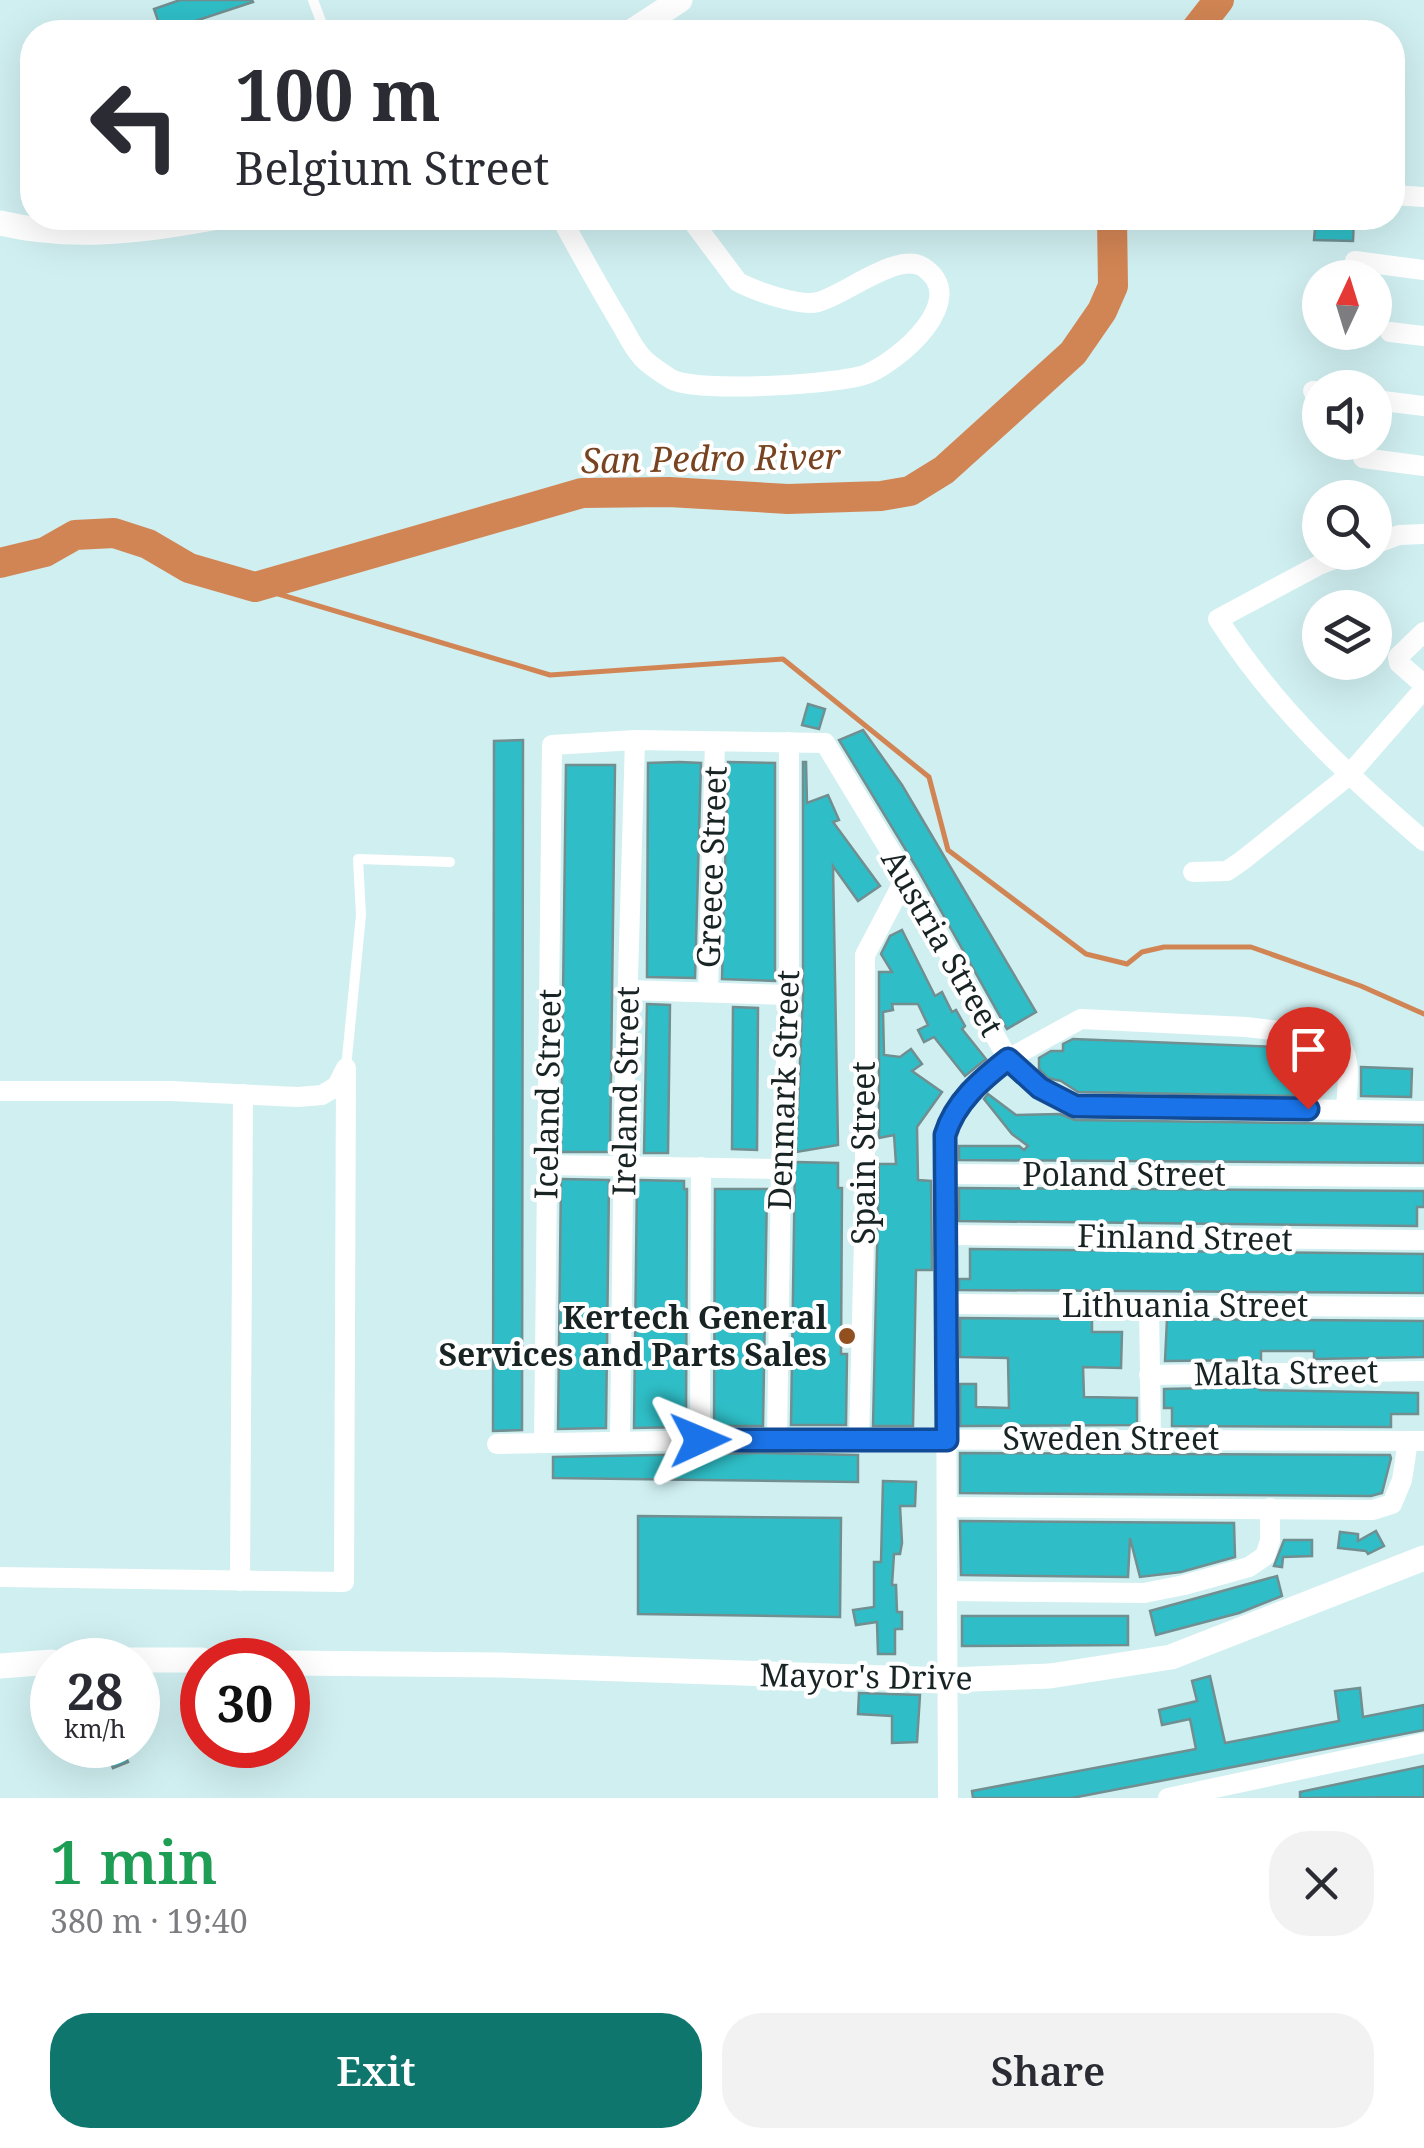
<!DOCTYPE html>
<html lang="en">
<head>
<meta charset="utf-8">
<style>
	:root { --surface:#fff; --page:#f2f2f3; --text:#2b2b33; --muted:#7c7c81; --accent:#0f766e }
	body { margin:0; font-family:"Noto Serif",serif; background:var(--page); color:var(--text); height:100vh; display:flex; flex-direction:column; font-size:38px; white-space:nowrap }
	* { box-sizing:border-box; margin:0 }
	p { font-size:32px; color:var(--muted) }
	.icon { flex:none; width:55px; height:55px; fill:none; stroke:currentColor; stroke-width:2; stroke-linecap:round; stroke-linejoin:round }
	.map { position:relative; height:1798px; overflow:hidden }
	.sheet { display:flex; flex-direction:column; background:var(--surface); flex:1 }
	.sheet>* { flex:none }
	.banner { position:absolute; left:20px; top:20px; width:1385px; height:210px; border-radius:40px; box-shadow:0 10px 40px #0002; background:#fff; color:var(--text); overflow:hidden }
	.needle { width:65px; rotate:4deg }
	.fabs { position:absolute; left:1302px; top:260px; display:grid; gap:20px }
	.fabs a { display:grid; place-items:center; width:90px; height:90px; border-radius:50%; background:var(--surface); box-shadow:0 10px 40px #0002; font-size:50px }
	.speed { position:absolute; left:30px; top:1638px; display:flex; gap:20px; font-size:50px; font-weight:700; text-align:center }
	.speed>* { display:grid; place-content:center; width:130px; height:130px; border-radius:50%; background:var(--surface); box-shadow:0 10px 40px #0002; line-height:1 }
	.speed small { font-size:25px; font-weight:400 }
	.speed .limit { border:15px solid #d22; background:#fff; color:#111 }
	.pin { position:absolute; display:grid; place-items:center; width:85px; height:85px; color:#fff; margin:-102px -42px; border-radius:50% 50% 50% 0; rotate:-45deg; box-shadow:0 0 10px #0007 }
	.pin .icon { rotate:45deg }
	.me { position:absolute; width:110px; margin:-55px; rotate:89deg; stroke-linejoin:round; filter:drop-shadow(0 0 8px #0008) }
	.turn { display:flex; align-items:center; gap:35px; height:210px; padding:0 50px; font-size:45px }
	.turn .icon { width:130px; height:130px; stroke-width:2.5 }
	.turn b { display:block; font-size:70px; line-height:85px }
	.round { display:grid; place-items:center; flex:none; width:105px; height:105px; border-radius:40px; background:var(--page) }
	.head { display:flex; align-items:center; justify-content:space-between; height:170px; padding:0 50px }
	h1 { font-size:60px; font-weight:600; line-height:75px; color:#1e9e55 }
	.button { display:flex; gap:20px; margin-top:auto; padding:20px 50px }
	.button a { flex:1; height:115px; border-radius:40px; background:var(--accent); color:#fff; font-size:40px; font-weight:600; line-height:115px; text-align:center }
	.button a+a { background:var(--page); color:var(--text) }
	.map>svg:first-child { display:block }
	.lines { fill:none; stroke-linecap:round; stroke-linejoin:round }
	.stream { stroke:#d28554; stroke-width:5 }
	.river { stroke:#d28554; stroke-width:30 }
	.building { fill:#2fbec7; stroke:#718e91; stroke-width:2.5 }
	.service { stroke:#fff; stroke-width:10 }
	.minor { stroke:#fff; stroke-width:20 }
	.tertiary { stroke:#fff; stroke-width:25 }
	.route-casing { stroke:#114b97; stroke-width:25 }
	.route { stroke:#1a73e8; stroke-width:18 }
	.poi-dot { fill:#924f20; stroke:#fff; stroke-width:4 }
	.labels { text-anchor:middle; stroke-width:8; stroke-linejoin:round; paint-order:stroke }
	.street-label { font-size:32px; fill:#182324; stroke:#fff }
	.poi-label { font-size:32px; font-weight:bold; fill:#182324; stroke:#fff; text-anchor:end }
	.water-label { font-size:35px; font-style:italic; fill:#774320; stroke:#fff }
</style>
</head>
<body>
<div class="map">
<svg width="1424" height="1798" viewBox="0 0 1424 1798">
	<rect width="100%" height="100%" fill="#d0eff1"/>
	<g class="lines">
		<!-- stream -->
		<path class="stream" d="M255,587l295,88 233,-16 146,118 19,73 138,104 41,10 15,-12 22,-5h87l110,39 63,28"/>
		<!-- river -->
		<g class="river">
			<path d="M1194,32l25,-32"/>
			<path d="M0,563l45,-11 30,-17 39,-2 34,11 41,24 66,19 327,-94 87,-1 119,7 93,-3 29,-5 34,-21 129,-117 29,-42 11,-25 -1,-68"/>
		</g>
	</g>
	<!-- building -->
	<g class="building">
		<path d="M180,0h72l1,2 -91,30 -8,-23z"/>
		<path d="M1316,218h38l-1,23 -39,-1z"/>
		<path d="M808,704l17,5 -6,20 -17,-4z"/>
		<path d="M863,730l39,55 134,227 -29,17 -89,-159 -79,-130z"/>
		<path d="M523,740l-1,690 -29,1 1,-690z"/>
		<path d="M679,762l22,1 -6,215 -48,-1 1,-214z"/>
		<path d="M728,762l47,1v218l-53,-2z"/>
		<path d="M803,762h3l1,41 21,-8 11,25 -6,2 47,64 -22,15 -25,-35 5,279 -42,7 7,-156z"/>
		<path d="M566,765h49l-5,387h-49z"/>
		<path d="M902,930l33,66 7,-4 10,20 4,-2 9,16 -3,3 24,30 -21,17 -31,-39 -10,5 -6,-12 10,-5 -10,-21h-26l1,6 -10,2 1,43 16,2 11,-8 11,15 -10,7 30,21 -25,35 1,53 13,1 1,89h-16l-3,156h-40l6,-262h17l-2,-29 -15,3v-166h13l-11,-18 9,-18z"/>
		<path d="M647,1004l23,1 -2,148h-24z"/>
		<path d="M733,1007l25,1 -1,142 -25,-1z"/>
		<path d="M1073,1039l232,9 -1,48 -226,-4 -17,-11 -13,-3 -9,-9v-11l12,-7h12v-7z"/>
		<path d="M1361,1067l51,2 -1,28 -50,-1z"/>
		<path d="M988,1094l28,21 44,-1 15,6 349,5v38l-465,-3v-14h60l5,4 4,-4 -16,-12 -28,-35z"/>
		<path d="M795,1162l43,1v25h4l-1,166h6l-1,71h-55z"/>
		<path d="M561,1179l48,1 -3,248 -48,1z"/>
		<path d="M637,1180l47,1v8h3l-1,238 -52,1z"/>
		<path d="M959,1188l465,3v16h-7v19l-458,-5z"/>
		<path d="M715,1189h52l-4,237h-49z"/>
		<path d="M970,1249l454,5v39l-465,-3v-11h11z"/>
		<path d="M960,1318l132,1v13h30l-1,36 -38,-1 1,30 53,1v27l-177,1v-42h16v23l33,1 -1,-50 -48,-1z"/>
		<path d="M1167,1319l257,2v36l-110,2v-8h-53v9l-96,1z"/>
		<path d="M1260,1387v3l158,3v21h-27v13l-219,-1v-18h-8v-19z"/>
		<path d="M762,1453l96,2v27l-305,-4v-21z"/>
		<path d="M960,1453l430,2 1,3 -9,35 -11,3 -411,-3z"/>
		<path d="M883,1481l33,1 -1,24h-15l2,37 -2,11h-6l-2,31h4l1,27h5v17h-7v25h-17l-1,-32 -21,3 -3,-15 21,-3v-45h7z"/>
		<path d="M638,1516l203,2 -1,99 -202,-3z"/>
		<path d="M960,1521l274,2 1,34 -54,15 -41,5 -10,-39 -2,39 -167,-2z"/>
		<path d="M1376,1531l8,15 -16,8 -2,-3 -28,-3 2,-16 18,2v7z"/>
		<path d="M1284,1540h28v16l-29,1 -1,10 -8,-1z"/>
		<path d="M1277,1576l5,20 -43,17 -83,22 -6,-24z"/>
		<path d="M962,1616h166v29l-166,1z"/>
		<path d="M1210,1676l15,67 114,-22 -4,-30 25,-3 3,29 61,-12v25l-352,68h-99l-1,-7 224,-42 -6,-30 -28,6 -3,-15 38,-9 -5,-20z"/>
		<path d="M859,1693l61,2 -3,47 -25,1v-27l-34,-2z"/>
		<path d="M123,1750l5,12 -15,6 -5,-13z"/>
		<path d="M1424,1766v31l-124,1v-6z"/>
	</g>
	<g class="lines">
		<!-- service -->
		<g class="service">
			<path d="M313,0l12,32"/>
			<path d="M346,1068l15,-153 -3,-56 92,3"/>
		</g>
		<!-- minor -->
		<g class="minor">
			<path d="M1392,195l32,2"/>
			<path d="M561,218c19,35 39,71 60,106 6,10 12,23 20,32 7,9 21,17 30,23 24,14 167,6 196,-5 32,-13 105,-75 56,-107 -25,-16 -78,28 -105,35 -18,5 -63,-11 -80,-20l-48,-64"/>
			<path d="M1355,261l69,9"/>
			<path d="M1390,332l34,4"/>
			<path d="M1313,391l7,1"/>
			<path d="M1375,400l49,6"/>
			<path d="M1363,458l61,8"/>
			<path d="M1375,544l24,-9 25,-1"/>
			<path d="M1353,552l-34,13 -101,54c57,89 127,154 206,222"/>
			<path d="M1193,872l34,-1 16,-11 105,-84 75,-86v-6l-24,-21 -1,-6 26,-25"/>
			<path d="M628,990l161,5"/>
			<path d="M708,992l7,-250"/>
			<path d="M0,1091h171l127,6 24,-2 15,-9 8,-16"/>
			<path d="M547,1165l234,4"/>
			<path d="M945,1174l479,3"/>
			<path d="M946,1235l478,5"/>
			<path d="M947,1304l477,3"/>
			<path d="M1149,1307l2,132"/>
			<path d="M1149,1375l275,-4"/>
			<path d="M777,1439l4,-270 8,-174v-253"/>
			<path d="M859,1439l6,-239v-245l41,-78"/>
			<path d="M700,1440l1,-273"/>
			<path d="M620,1441l4,-327 11,-374"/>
			<path d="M544,1443l8,-698 83,-5 190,3 81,134 102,182 32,30 35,17 349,5"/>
			<path d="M497,1444l280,-5 647,2"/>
			<path d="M948,1507l425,3 19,-6 10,-24 6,-39"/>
			<path d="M0,1577l344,5 2,-514"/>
			<path d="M240,1581l3,-487"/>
			<path d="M947,1591l197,2 40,-8 65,-18 16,-11 5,-15v-33"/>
			<path d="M948,1798l-3,-663 5,-16 33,-40 25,-20 73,-40 165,8 88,10c20,18 13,47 12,72"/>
			<path d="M1168,1798l256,-55"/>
		</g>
		<!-- tertiary -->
		<g class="tertiary">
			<path d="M631,32l49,-32"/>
			<path d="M0,223c71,17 142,8 213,-5"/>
			<path d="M116,1660h86"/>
			<path d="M288,1663l212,2 448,15 102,-4 121,-19 253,-99"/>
			<path d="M0,1666l52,-4"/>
		</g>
	</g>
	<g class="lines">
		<defs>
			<path id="route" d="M700,1440h247l-2,-305c10,-33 36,-55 63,-76l32,29 35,18 233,3"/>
		</defs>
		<!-- route casing -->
		<use href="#route" class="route-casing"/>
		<!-- route -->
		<use href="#route" class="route"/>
	</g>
	<!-- markers -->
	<circle class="poi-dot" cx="847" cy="1336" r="10"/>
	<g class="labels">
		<!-- street labels -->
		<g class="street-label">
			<text transform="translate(712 867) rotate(-88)" y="11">Greece Street</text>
			<text transform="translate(942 943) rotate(60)" y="11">Austria Street</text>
			<text transform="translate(784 1090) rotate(-88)" y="11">Denmark Street</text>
			<text transform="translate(626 1091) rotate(-89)" y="11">Ireland Street</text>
			<text transform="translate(548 1094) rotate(-89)" y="11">Iceland Street</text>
			<text transform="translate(864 1153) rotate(-90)" y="11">Spain Street</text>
			<text x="1124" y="1186">Poland Street</text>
			<text transform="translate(1185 1238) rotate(1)" y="11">Finland Street</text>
			<text x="1185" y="1317">Lithuania Street</text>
			<text transform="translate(1286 1373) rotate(-1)" y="11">Malta Street</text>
			<text x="1111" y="1450">Sweden Street</text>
			<text transform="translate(866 1677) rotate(1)" y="11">Mayor's Drive</text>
		</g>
		<!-- poi labels -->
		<g class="poi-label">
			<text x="827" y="1329">Kertech General<tspan x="827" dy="37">Services and Parts Sales</tspan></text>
		</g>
		<!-- water labels -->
		<g class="water-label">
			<text transform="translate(711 459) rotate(-1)" y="12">San Pedro River</text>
		</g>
	</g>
</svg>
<div class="fabs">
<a><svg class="needle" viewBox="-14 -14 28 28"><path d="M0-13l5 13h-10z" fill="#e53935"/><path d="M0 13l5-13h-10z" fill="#7c7c81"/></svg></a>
<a><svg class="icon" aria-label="sound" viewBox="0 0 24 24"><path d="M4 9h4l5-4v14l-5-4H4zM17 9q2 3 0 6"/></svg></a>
<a><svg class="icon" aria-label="search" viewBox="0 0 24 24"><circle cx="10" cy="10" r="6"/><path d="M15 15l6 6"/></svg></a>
<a><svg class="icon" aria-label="layers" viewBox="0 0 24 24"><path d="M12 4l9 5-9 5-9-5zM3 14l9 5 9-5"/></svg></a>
</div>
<div class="speed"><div>28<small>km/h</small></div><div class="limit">30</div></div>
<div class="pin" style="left:1308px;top:1109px;background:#d93025"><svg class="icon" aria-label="arrive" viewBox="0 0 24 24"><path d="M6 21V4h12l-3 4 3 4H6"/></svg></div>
<svg class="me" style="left:700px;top:1440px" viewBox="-20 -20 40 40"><path d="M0-17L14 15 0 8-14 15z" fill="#1a73e8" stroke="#fff" stroke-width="4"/></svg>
<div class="banner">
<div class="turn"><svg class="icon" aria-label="left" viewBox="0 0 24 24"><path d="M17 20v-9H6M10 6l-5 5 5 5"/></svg><div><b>100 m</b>Belgium Street</div></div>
</div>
</div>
<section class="sheet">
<div class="head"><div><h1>1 min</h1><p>380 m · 19:40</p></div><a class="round"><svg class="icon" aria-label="close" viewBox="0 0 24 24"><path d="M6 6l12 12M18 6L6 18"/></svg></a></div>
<div class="button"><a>Exit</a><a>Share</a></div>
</section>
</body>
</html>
